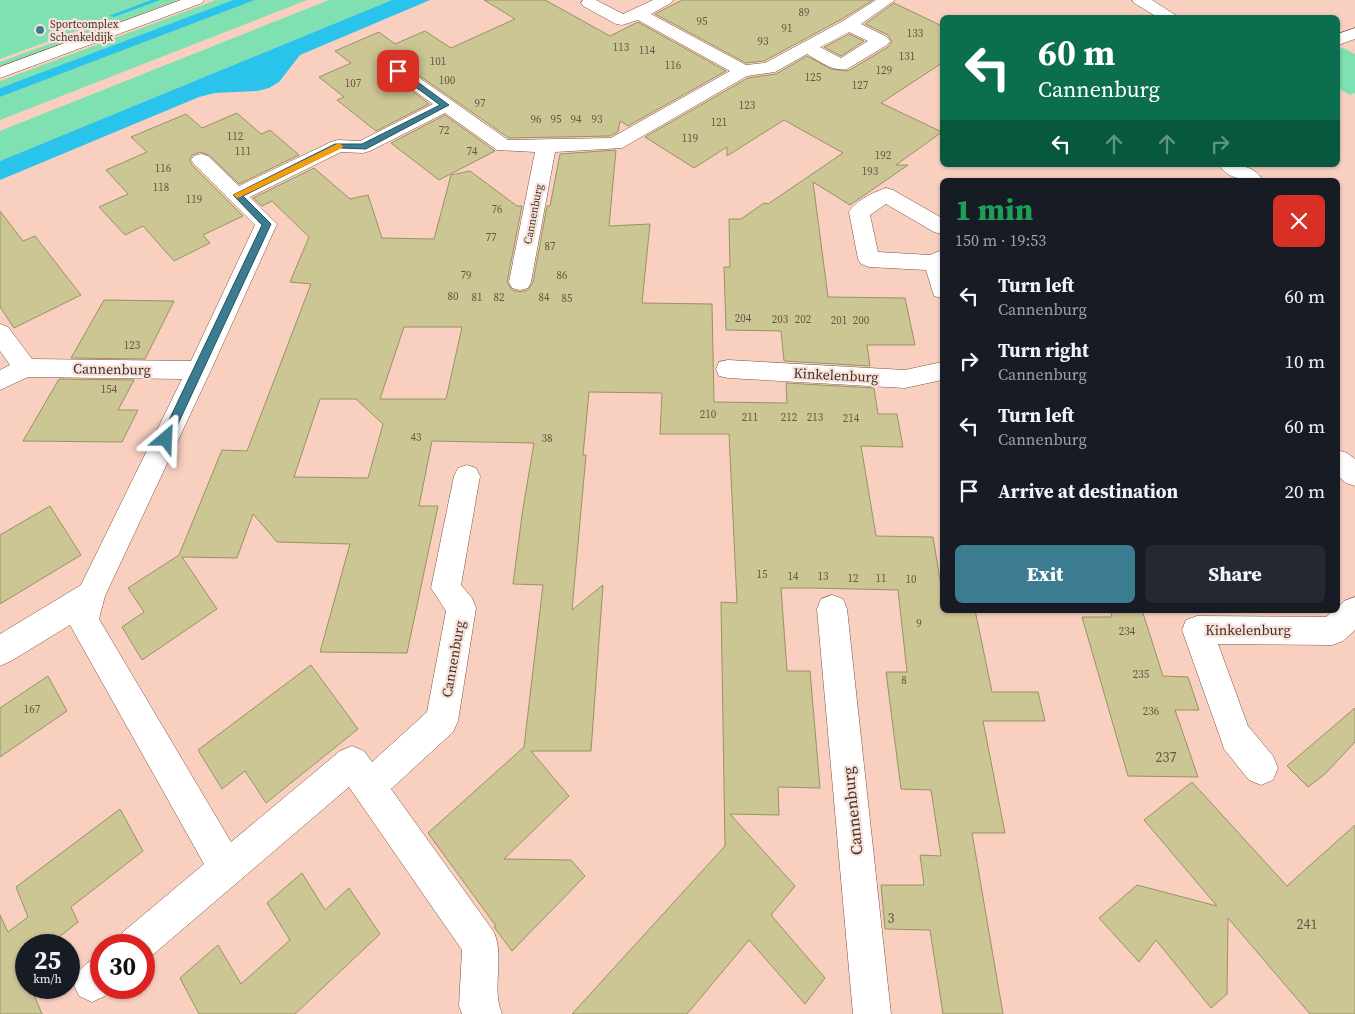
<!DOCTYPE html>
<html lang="en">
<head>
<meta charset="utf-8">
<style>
	:root { --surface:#171b24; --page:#242831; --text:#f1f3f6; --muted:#9ea1a6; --accent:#3c7c90 }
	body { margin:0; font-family:"Source Serif 4",serif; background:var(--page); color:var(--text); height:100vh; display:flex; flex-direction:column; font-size:19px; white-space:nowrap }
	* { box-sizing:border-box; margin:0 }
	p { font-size:16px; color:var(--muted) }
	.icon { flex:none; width:28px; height:28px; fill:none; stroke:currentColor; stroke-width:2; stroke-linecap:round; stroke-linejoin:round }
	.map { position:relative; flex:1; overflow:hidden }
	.side { position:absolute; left:940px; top:178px; width:400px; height:435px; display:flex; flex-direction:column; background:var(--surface); border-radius:8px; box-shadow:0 1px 4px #0004 }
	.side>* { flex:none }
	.top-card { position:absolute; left:940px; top:15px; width:400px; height:152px; border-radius:8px; box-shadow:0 1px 4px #0004; background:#0b6e4f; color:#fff; overflow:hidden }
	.speed { position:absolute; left:15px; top:934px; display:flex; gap:10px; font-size:25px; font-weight:700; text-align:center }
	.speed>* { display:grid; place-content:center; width:65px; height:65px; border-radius:50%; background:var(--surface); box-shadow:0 1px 4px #0004; line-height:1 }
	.speed small { font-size:12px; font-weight:400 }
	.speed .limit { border:8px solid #d22; background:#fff; color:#111 }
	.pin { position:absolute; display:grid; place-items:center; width:42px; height:42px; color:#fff; margin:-21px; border-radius:10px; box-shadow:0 2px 8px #0006 }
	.me { position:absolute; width:55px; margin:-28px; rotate:26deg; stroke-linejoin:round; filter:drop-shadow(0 0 4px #0008) }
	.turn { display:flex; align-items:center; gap:18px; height:105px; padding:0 15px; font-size:22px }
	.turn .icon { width:65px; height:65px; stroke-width:2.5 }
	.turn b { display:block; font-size:35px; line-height:42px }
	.lanes { display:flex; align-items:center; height:48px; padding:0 15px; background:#0003; justify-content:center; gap:25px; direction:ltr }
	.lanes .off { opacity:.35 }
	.round { display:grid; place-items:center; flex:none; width:52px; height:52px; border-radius:8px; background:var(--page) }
	.headline { display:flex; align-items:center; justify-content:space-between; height:85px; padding:0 15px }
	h1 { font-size:30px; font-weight:800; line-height:38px; color:#1e9e55 }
	.cta { display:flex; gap:10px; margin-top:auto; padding:10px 15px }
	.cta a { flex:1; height:58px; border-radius:8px; background:var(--accent); color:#fff; font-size:20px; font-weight:800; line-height:58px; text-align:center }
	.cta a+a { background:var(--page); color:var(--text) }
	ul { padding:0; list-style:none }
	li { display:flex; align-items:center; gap:15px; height:65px; padding:0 15px }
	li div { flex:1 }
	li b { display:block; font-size:19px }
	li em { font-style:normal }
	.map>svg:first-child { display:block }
	.green { fill:#7fe0b1 }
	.water { fill:#2ac3ec }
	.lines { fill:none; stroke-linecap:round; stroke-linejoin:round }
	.stream { fill:#2ac3ec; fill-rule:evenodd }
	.building { fill:#ccc695; stroke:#989263; fill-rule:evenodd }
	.minor-casing { stroke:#7d5141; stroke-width:1 }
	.minor { fill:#fff; fill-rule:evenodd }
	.route { fill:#3c7c90; stroke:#27515e }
	.slow { fill:#f59e0b }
	.poi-dot { fill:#3c7c90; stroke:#f7e2da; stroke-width:2 }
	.labels { text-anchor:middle; stroke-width:4.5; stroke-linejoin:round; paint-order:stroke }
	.number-label { font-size:11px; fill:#665643 }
	.far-poi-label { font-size:11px; fill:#443028; stroke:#f7e2da; text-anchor:start }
	.far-street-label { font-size:11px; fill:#443028; stroke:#f7e2da }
	.street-label { font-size:14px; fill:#443028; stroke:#f7e2da }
	.near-number-label { font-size:14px; fill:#665643 }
	.near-street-label { font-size:16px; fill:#443028; stroke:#f7e2da }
</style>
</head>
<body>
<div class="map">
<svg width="1355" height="1014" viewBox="0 0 1355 1014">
	<rect width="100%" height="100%" fill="#f9d0c0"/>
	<!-- green -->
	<g class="green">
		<path d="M0,0h178l-178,66v-4l92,-34 -2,-2 -90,33z"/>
		<path d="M216,0h17l-233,88v-7z"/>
		<path d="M255,0h52l-307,120v-23z"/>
		<path d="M329,0h63l-392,161v-30z"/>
		<path d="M1343,48l12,6v39l-5,2 -12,-7v-38z"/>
	</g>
	<!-- water -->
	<g class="water">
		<path d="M233,0h22l-255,97v-9z"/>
		<path d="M392,0h38l-130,55 -21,27 -10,6 -12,3 -42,2 -16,4 -199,83v-19z"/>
	</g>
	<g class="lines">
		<!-- stream -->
		<path class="stream" d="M151,0h9l-46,17 -5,-1z"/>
	</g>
	<!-- building -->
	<g class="building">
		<path d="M484,0h61l65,36 28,-14 88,49 -98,55 -8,-5 -2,11 -8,4 -101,2 -105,-73h-12l-4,7 41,32 -53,27 -39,-31 7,-3 -25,-20 32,-14 -16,-12 44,-19 16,12 30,-13 26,17 64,-29z"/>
		<path d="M682,0h191l-31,19 -78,42 -18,2 -91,-49z"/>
		<path d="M894,3l48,23v37l-61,40 61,29 -46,33h12l-58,40 -37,-23 15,115 77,1 10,47h-48l3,21 -86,-5 -3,-30 -55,-1 -2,-63h6l-1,-48h12l23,-16 4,1 75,-51 -59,-33 -57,36v-9l-33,21 -49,-31 103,-59 28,-4 31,-18 24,13 17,2 40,-24 4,-5 -4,-7 -23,-11z"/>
		<path d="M849,34l15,7 -23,15 -17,-9z"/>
		<path d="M237,113l24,21 9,-4 29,25 -60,29 -30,-29 -9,-3 -8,3 -3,5 3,5 51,51 -40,19 7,8 -36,18 -31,-35 -18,9 -26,-28 29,-13 -22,-24 41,-18 -16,-15 55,-23 16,14z"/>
		<path d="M445,115l50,36 -56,29 -48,-37z"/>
		<path d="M616,150l-7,76 41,-2 -8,79 70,1 2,98 73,1 -1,-20 88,5 4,26h19l6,33 -42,-1 15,90 57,1 9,55v18h33l17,82h46l7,29h-62l22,112h-33l31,181h-60l-13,-84 -45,-1 -4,-44h43l-4,-30 21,1 -10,-66 -30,-1 -15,-117h21l-9,-82 -88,-2h-29l6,83h23l10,117 -42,-1 1,28 -49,-1 65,72 -24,29 54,63 -20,26 -56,-64 -62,74h-115l153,-168 -4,-244 16,1 -8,-169h-69l2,-41 -73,-1 -6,63h3l-14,155 31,-25 -12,166h-60l38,45 -65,63 67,1 14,16 -73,75 -18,-24 2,-1 -68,-93 96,-86 19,-162 -30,-1 10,-76 11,-65 -102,-2 -13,65h19l-31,147 -87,-1 30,-108 -73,-2 -24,-28 -16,44 -55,-1 35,52 -75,51 -20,-33 22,-15 -16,-24 51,-33 43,-105 25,1 64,-167 -21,-2 19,-45 -37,-36 -10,5 -9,-8 61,-30 36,31 18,-4 14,43 52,1 17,-64 19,-4 47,35h5l-15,76 5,8 8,2 8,-2 5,-8 14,-76h3l10,-52zM404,327h58l-16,72h-66zM320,399h36l27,25 -15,54 -74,-1z"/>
		<path d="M0,211l23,30 12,-5 46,59 -67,33 -14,-21z"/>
		<path d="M104,300l70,1 -29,58 -74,-1z"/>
		<path d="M59,379l75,1 -16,30h20l-16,32 -99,-1z"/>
		<path d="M50,506l31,49 -81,49v-69z"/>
		<path d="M1110,610h32l21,66 25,1 11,33h-24l23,67 -70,-1 -46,-159h30z"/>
		<path d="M311,665l47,64 -92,74 -21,-32 -23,18 -24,-39z"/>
		<path d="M48,676l19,35 -67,46v-49z"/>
		<path d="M1355,708v34l-30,32 -17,13 -21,-21z"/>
		<path d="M1192,782l95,104 68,-61v189h-45l-82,-96 -1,76 -16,14 -55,-68 -17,22 -40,-44 38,-33 80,21 -73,-86z"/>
		<path d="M120,809l23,42 -72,56 7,15 -29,23h-23v19l-4,3 4,9v12h5l11,26h-42v-99l8,17 20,-15 -12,-30z"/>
		<path d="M302,873l23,37 24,-22 31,46 -85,80h-96l-19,-36 38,-33 23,39 49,-44 -23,-37z"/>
	</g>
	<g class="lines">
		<defs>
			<g id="minor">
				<path d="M181,0h23l-2,3 -202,75v-11z"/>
				<path d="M583,0h13l27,14 30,-14h20l-2,3 -20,11 95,51 19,-2 78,-42 33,-21h19l-34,24 26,13 3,4 -3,4 -40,24c-14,3 -28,-8 -40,-15l-32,18 -28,4 -125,72 -67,4 -24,130 -3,6 -8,2 -8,-2 -3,-6 26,-130 -38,-2 -52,-37 -75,38 -7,2 -22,-1 -91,45 27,27 -66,146 -106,226 -6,23 132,223 109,-91 12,-5 12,5 8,11 55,-50 19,-101 -15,-23 23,-112 4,-8 9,-3 9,3 4,8 -19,109 11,13 4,10 -18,113 -5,11 -62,57 103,143c11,27 -3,55 8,82h-40l-3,-8 3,-56 -113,-163 -200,171 -5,2v-15h-27l6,-13 81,-68 -134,-239 -59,36 -11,5v-32l81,-49 101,-206 -154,-2 -28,13v-20l10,-5 -10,-14v-27l8,3 24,32 159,2 64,-136 -61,-61 -3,-4 3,-4 7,-2 7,2 31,30 92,-44 7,-2 22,1 73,-37 -41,-29 -3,-4 3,-4 6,-1 6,1 104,73 103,-2 119,-67 -92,-51 -16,5 -6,-1 -33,-18 -2,-3zM849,32l19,9 -27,17 -21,-11z"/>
				<path d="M1132,0h20l28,18h-21l-25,-15z"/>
				<path d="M1355,28v11l-17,6v-11z"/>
				<path d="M1219,165c17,0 34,-1 44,15 -17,0 -33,1 -44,-15z"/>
				<path d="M886,188l7,2 49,28v16l-8,-2 -48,-28 -16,11 8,37 52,3 12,-5v48l-8,-2 -8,-26 -57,-3 -8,-3 -3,-5 -9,-47c6,-11 25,-20 37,-24z"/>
				<path d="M728,360l177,10 37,-8v18l-37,8 -177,-10 -9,-2 -3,-7 3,-7z"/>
				<path d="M1338,450l9,3 8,6v27l-9,-3 -8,-7z"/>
				<path d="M832,595l11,4 4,10 44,405h-38l-36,-405 4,-10z"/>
				<path d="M1355,597v33l-12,11 -11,4 -114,-1 30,82 25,30 5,12 -5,12 -12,5 -12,-5 -25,-31 -4,-12 -38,-107 4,-10 11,-4 129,1 8,-7h4v-3l6,-6z"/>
				<path d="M101,956v32h14l-10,8 -13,6 -13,-6 -6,-13c6,-15 13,-21 28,-27z"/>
			</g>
		</defs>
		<!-- minor casing -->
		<use href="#minor" class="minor-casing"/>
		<!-- minor -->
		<use href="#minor" class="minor"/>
	</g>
	<!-- route -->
	<path class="route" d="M395,69h5l49,36 -83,44 -26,-1 -97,48 28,28 -100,215 -1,3h-8l-2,-3 102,-214 -29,-30 102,-51h27l78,-39 -45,-33z"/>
	<!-- slow -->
	<path class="slow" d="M339,143l4,3 -1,2 -102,49 -3,1 -4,-3z"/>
	<!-- markers -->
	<circle class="poi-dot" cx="40" cy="30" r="5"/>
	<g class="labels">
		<!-- number labels -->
		<g class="number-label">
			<text x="804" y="16">89</text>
			<text x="702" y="25">95</text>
			<text x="787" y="32">91</text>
			<text x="915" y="37">133</text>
			<text x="763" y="45">93</text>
			<text x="621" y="51">113</text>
			<text x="647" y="54">114</text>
			<text x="907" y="60">131</text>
			<text x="438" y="65">101</text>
			<text x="673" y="69">116</text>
			<text x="884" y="74">129</text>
			<text x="813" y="81">125</text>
			<text x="447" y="84">100</text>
			<text x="353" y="87">107</text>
			<text x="860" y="89">127</text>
			<text x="480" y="107">97</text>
			<text x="747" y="109">123</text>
			<text x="536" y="123">96</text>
			<text x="556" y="123">95</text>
			<text x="576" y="123">94</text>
			<text x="597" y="123">93</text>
			<text x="719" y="126">121</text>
			<text x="444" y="134">72</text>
			<text x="235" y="140">112</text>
			<text x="690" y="142">119</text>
			<text x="243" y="155">111</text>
			<text x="472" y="155">74</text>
			<text x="883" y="159">192</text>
			<text x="163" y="172">116</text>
			<text x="870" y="175">193</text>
			<text x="161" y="191">118</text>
			<text x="194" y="203">119</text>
			<text x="497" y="213">76</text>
			<text x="491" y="241">77</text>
			<text x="550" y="250">87</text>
			<text x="466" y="279">79</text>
			<text x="562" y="279">86</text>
			<text x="453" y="300">80</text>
			<text x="477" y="301">81</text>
			<text x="499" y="301">82</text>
			<text x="544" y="301">84</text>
			<text x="567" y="302">85</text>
			<text x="743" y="322">204</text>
			<text x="780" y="323">203</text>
			<text x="803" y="323">202</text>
			<text x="839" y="324">201</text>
			<text x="861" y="324">200</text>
			<text x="132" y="349">123</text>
			<text x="109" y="393">154</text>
			<text x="708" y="418">210</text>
			<text x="750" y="421">211</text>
			<text x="789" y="421">212</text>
			<text x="815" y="421">213</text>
			<text x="851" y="422">214</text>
			<text x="416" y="441">43</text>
			<text x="547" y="442">38</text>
			<text x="762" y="578">15</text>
			<text x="793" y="580">14</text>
			<text x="823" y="580">13</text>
			<text x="853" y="582">12</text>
			<text x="881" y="582">11</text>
			<text x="911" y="583">10</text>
			<text x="919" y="627">9</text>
			<text x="1127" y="635">234</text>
			<text x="1141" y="678">235</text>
			<text x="904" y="684">8</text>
			<text x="32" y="713">167</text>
			<text x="1151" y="715">236</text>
		</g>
		<!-- far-poi labels -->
		<g class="far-poi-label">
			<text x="50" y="28">Sportcomplex<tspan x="50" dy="13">Schenkeldijk</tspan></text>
		</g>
		<!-- far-street labels -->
		<g class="far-street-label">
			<text transform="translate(533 214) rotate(-79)" y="4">Cannenburg</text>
		</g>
		<!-- street labels -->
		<g class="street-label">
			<text transform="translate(112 369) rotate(1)" y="5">Cannenburg</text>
			<text transform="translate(836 375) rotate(3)" y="5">Kinkelenburg</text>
			<text x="1248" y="635">Kinkelenburg</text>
			<text transform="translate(453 659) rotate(-80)" y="5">Cannenburg</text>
		</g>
		<!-- near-number labels -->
		<g class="near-number-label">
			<text x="1166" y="762">237</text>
			<text x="891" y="923">3</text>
			<text x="1307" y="929">241</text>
		</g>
		<!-- near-street labels -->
		<g class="near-street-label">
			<text transform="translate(852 811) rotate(-96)" y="6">Cannenburg</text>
		</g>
	</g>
</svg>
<div class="speed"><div>25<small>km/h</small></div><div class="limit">30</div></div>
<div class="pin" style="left:398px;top:71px;background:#d93025"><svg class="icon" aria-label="arrive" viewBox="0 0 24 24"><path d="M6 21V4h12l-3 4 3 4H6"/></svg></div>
<svg class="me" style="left:166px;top:439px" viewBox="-20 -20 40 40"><path d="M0-17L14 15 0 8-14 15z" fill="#3c7c90" stroke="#fff" stroke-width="4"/></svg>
<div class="top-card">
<div class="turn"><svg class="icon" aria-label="left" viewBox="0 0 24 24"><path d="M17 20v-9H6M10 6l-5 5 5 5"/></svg><div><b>60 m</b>Cannenburg</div></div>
<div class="lanes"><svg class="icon" aria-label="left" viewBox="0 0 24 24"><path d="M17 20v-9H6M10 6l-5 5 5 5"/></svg><svg class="icon off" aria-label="ahead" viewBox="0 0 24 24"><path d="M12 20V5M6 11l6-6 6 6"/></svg><svg class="icon off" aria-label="ahead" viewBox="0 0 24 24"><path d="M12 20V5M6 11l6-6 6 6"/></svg><svg class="icon off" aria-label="right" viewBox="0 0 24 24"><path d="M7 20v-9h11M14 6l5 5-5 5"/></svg></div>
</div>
<section class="side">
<div class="headline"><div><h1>1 min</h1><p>150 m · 19:53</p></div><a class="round" style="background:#d93025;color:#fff"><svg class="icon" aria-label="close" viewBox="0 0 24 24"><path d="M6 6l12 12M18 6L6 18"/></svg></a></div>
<ul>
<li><svg class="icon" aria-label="left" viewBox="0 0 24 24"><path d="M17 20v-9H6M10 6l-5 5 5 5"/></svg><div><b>Turn left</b><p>Cannenburg</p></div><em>60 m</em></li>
<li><svg class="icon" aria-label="right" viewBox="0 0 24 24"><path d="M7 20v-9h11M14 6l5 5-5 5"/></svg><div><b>Turn right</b><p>Cannenburg</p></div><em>10 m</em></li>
<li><svg class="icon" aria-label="left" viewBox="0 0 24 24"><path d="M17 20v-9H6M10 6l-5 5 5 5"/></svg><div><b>Turn left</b><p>Cannenburg</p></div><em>60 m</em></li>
<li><svg class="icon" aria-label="arrive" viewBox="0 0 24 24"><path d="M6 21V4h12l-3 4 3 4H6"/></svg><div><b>Arrive at destination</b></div><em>20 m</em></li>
</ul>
<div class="cta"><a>Exit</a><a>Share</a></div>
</section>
</div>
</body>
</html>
